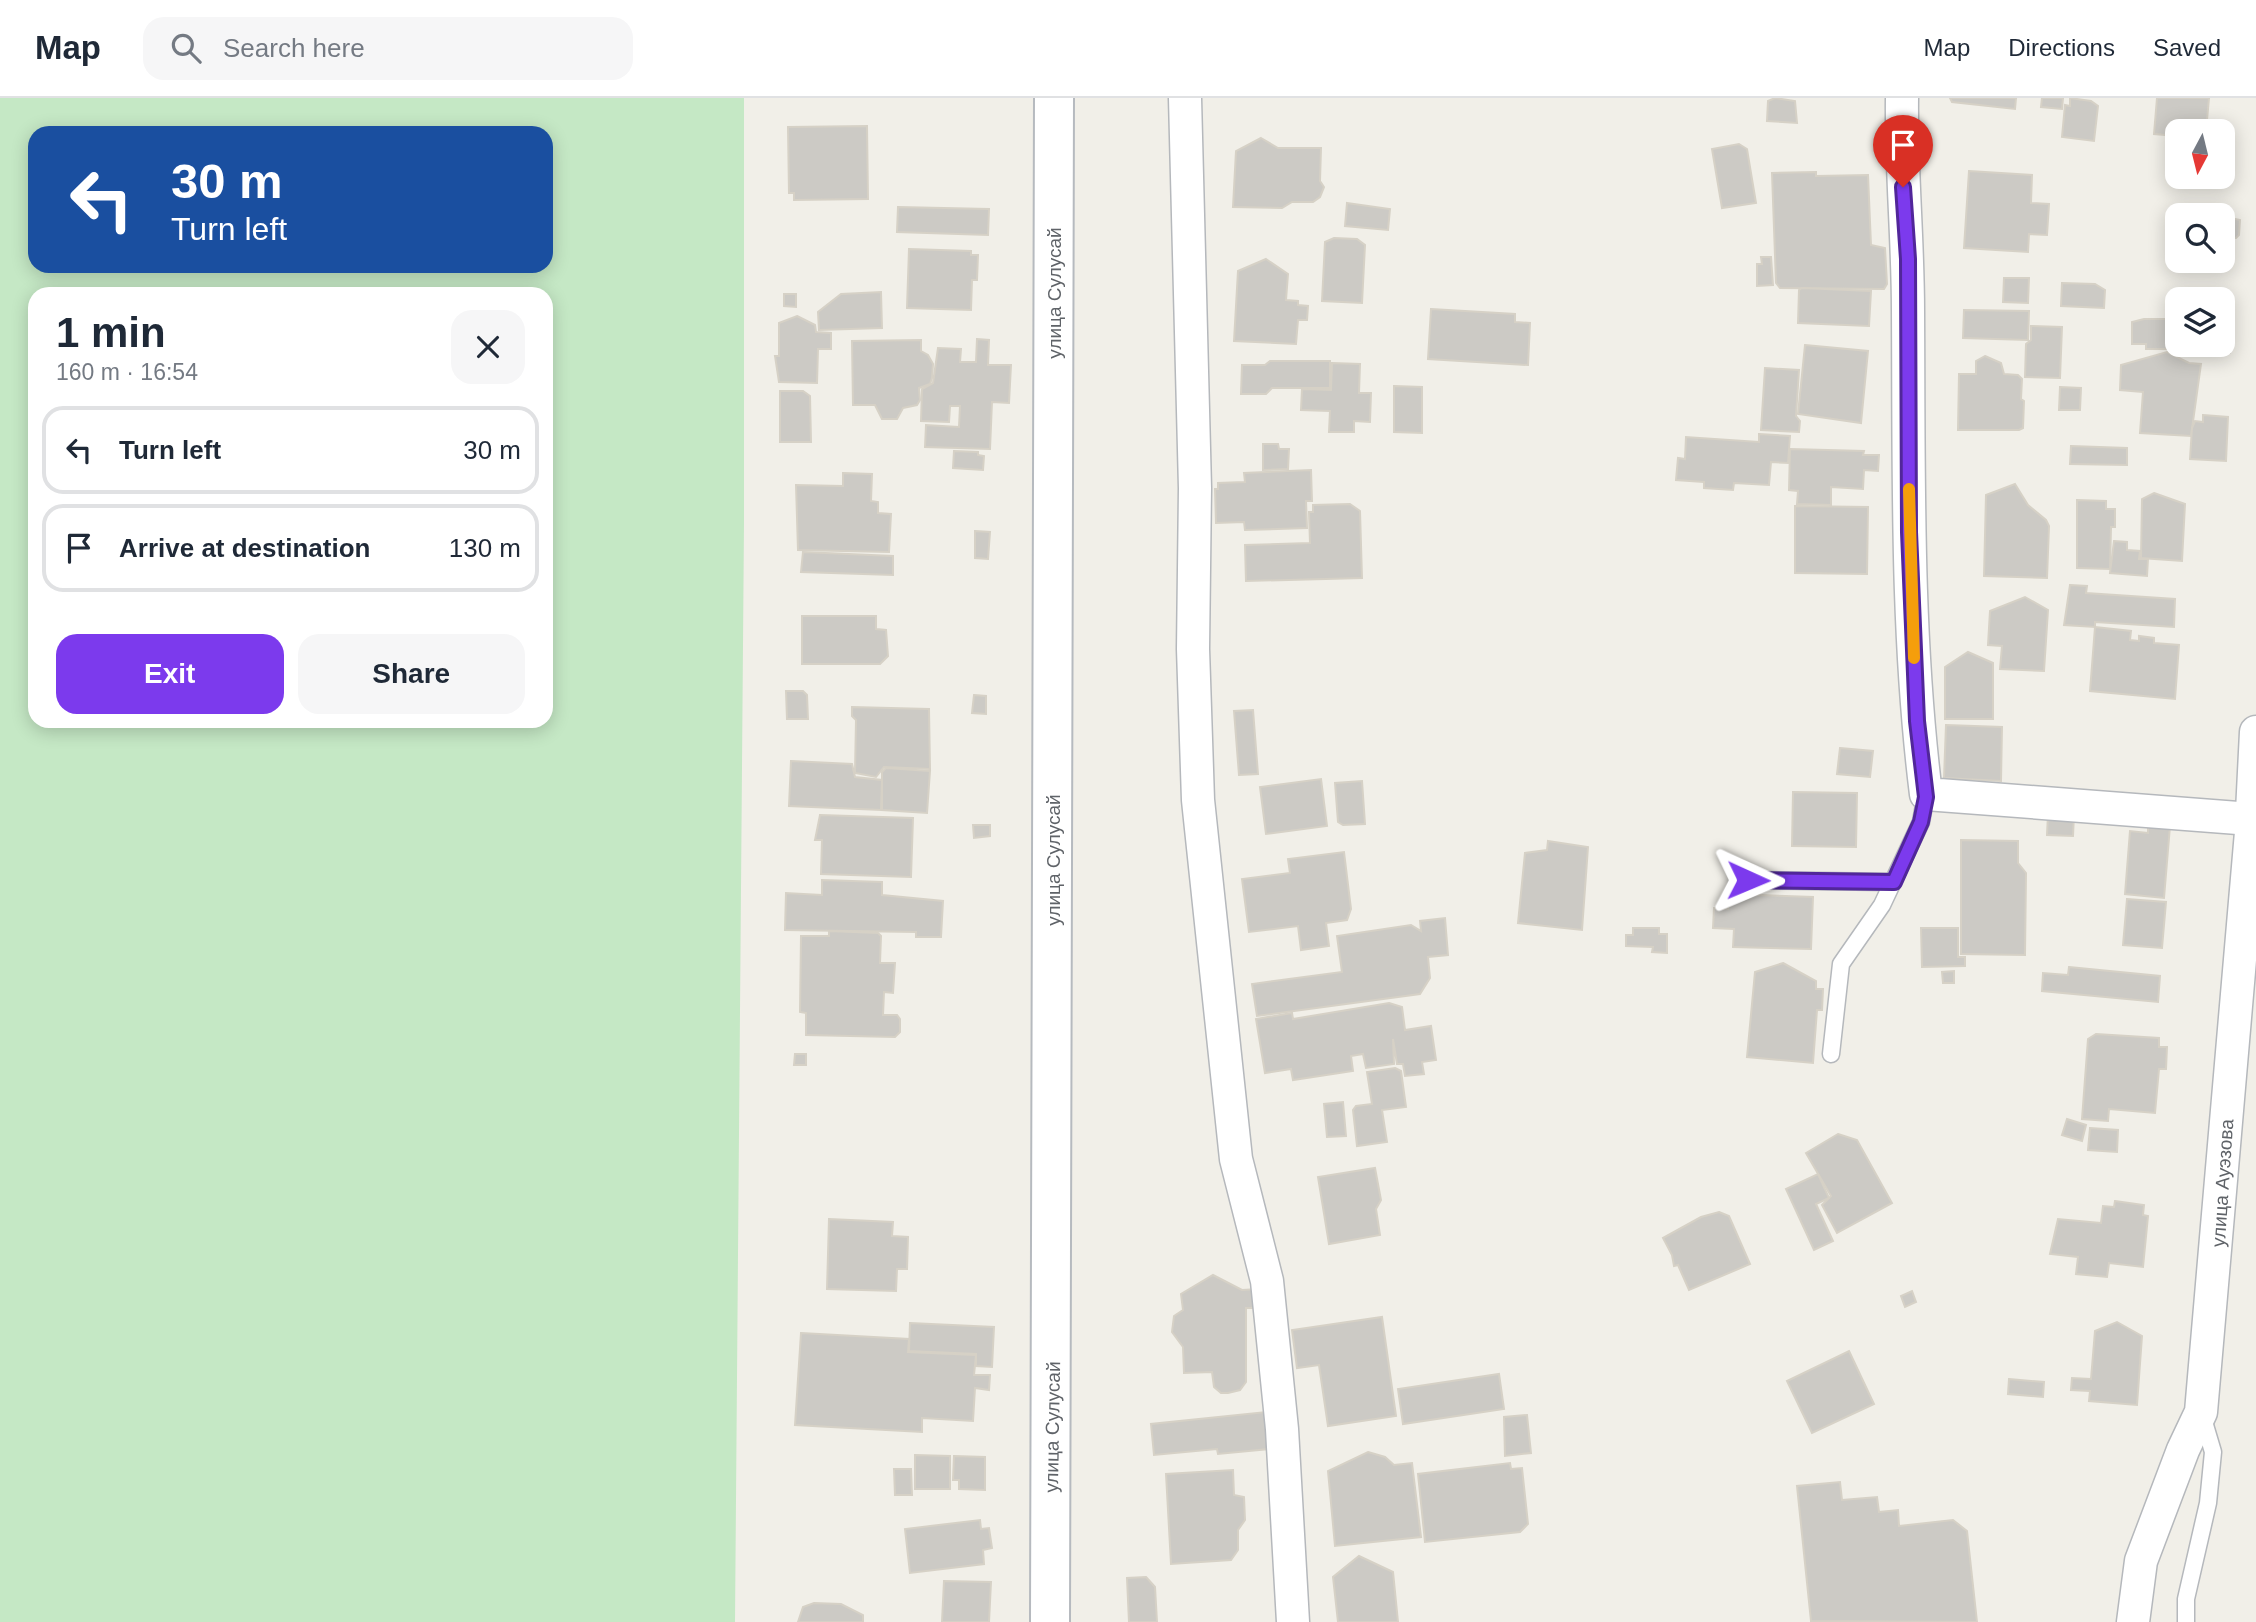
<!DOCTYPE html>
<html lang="en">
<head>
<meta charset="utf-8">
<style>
	:root { --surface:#fff; --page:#f6f6f7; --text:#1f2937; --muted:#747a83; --line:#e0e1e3; --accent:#7c3aed }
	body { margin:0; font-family:Helvetica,sans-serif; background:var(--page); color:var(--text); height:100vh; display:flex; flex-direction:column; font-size:26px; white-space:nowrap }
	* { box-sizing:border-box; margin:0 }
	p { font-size:23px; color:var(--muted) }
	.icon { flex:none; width:38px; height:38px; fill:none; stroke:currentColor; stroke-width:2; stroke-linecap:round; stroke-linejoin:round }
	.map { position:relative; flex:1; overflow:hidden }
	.panel { position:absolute; left:28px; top:189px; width:525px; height:441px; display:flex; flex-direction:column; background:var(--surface); border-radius:21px; box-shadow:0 4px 18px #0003 }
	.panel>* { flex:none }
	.hud { position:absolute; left:28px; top:28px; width:525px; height:147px; border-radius:21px; box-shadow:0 4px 18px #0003; background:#1a4fa0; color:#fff; overflow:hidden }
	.needle { width:46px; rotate:187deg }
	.tools { position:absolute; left:2165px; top:21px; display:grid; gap:14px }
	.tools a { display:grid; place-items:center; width:70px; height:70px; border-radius:14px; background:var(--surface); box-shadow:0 4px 18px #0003; font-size:35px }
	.pin { position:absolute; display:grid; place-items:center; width:60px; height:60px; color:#fff; margin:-72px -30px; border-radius:50% 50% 50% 0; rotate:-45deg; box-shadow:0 0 7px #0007 }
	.pin .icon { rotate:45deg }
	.me { position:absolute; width:77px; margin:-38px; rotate:91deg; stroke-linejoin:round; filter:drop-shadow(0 0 5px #0008) }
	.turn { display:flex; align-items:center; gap:24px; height:147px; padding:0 28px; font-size:32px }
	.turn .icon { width:91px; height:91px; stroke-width:2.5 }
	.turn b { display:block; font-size:49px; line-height:60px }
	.round { display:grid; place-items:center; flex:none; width:74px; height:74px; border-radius:21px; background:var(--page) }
	.headline { display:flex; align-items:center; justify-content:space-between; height:119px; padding:0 28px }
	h1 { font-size:42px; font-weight:700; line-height:52px }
	.action { display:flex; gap:14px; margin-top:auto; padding:14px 28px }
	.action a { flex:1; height:80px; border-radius:21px; background:var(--accent); color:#fff; font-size:28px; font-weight:700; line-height:80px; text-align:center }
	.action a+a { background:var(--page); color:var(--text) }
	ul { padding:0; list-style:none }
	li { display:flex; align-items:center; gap:21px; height:88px; margin:0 14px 10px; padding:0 14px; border:4px solid var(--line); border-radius:21px }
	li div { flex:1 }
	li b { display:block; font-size:26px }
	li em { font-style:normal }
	header { display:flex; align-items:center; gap:42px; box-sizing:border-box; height:98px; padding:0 35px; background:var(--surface); border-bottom:2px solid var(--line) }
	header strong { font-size:33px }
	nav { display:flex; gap:38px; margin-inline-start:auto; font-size:24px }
	.search { width:490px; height:63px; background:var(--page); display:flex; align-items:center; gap:18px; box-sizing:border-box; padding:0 24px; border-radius:21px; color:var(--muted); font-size:26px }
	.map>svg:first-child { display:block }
	.green { fill:#c5e8c5; fill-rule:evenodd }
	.building { fill:#cccac5; stroke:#d6d1c6; stroke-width:2 }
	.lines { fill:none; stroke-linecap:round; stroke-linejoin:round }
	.lane-casing { stroke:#b5b8bc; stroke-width:19 }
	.street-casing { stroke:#b5b8bc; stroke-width:35 }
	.secondary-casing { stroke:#b6babf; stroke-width:42 }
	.lane { stroke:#fff; stroke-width:16 }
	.street { stroke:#fff; stroke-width:32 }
	.secondary { stroke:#fff; stroke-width:38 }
	.route-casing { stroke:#51269a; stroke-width:18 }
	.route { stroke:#7c3aed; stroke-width:12 }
	.slow { stroke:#f59e0b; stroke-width:12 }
	.labels { text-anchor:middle; stroke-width:5; stroke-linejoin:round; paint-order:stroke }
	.street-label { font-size:19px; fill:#5f6368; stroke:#fff }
</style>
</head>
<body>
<header>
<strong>Map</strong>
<div class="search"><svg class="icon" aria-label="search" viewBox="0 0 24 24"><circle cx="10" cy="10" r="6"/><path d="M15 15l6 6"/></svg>Search here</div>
<nav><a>Map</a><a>Directions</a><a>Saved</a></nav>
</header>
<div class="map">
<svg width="2256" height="1524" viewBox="0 0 2256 1524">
	<rect width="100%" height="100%" fill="#f1efe8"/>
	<!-- green -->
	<path class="green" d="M0,0h744v425l-9,1099h-735zM35,35h511v133h-511zM35,196h511v427h-511z"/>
	<!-- building -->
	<g class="building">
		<path d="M1775,0l20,3 2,22 -30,-2 1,-20z"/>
		<path d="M1950,0h66l-1,11 -63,-7z"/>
		<path d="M2042,0h21l-1,11 -21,-2z"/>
		<path d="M2070,0l21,3 7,5 -4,35 -32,-4 3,-32 5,1z"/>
		<path d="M2157,0h52l-3,33h-28l-1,5 -23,-2z"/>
		<path d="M867,28l1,73 -74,1v-7h-5l-1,-66z"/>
		<path d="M1261,40l17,10h43l-1,33 4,6 -4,10 -7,5h-21l-10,6 -49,-1 3,-56z"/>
		<path d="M1739,46l8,5 9,54 -34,5 -10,-59z"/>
		<path d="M1969,73l63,4 -1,28 18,1 -2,31 -18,-1 -1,18 -64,-4z"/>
		<path d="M1816,74v4l52,-1 3,70 14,3 2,36 -3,5 -104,-1 -4,-5 -4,-110z"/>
		<path d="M1347,105l43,6 -2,21 -43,-4z"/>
		<path d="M898,109l91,2 -1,26 -91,-3z"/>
		<path d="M2222,118l18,4 -1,15 -3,3 -14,-1z"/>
		<path d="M1334,140l23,1 8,6 -3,58 -40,-2 3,-59z"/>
		<path d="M909,151l62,2v4h7l-1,25h-5l-1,30 -64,-2z"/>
		<path d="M1761,159h10l2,28 -16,1v-22h5z"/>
		<path d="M1266,161l22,15 -2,26 12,1v4l10,1 -1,14h-9l-2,24 -62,-3 4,-70z"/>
		<path d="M2004,180h25l-1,25 -25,-1z"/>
		<path d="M2062,185l33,1 10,6 -1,18 -43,-2z"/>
		<path d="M1802,190l69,3 -2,35 -71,-3 1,-33z"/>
		<path d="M881,194l1,36 -63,2 -1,-18 23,-18z"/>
		<path d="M784,196h12v13l-12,-1z"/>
		<path d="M1431,211l84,5v8l15,1 -2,42 -100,-6z"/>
		<path d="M1964,212l65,1 -1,29 -65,-2z"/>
		<path d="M797,218l18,9 1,7 15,1v16h-13l-1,34 -38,-1 -4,-26h4v-33z"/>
		<path d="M2144,221h33v26h14v4h-45v-5h-14v-22z"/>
		<path d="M2031,228l31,1 -2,51 -35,-1 1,-33 5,-4z"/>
		<path d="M977,241l12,1 -1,25h23l-2,38 -17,-1 -2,47 -65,-2 1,-22 33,2 1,-21h-10l-1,16 -28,-1 1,-32 11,-6 5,-35 23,1 -1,13h16z"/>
		<path d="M2222,241l9,4 -1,10 -20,-1v-7h12z"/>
		<path d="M921,242v11l7,4 5,9 -1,14 -2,6 -11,4 1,12 -3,5 -14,3 -6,11h-15l-7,-14h-22l-1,-64z"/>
		<path d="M1805,247l63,6 -7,72 -63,-9z"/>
		<path d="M2167,254l22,11 12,1 -10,72 -51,-3 3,-41 -23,-2 1,-25z"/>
		<path d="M1985,258l16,7 3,11 14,1 4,4 -1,20 3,2 -1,27 -4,2h-61l1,-56h17v-13z"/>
		<path d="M1270,263h60v27h-58l-6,6h-25l1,-29h23z"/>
		<path d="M1332,265l28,1 -1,29h12l-1,29 -16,-1v11h-25l1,-21 -29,-1 1,-21 29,1z"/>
		<path d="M1765,270l34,2 -3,46 4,5 -1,11 -38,-2z"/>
		<path d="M1394,288l28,1v46l-28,-1z"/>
		<path d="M2060,289l21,1 -1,22h-21z"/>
		<path d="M780,293h23l7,5 1,46h-31z"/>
		<path d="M2203,317l25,2 -2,44 -36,-2 2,-31 3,-7 8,1z"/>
		<path d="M1759,336l31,2 -2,27 -17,-1 -2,23 -35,-2 -1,7 -29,-2v-6l-28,-2 2,-22 7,1 1,-22 73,5z"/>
		<path d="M1263,346h15l1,5h10l-1,20 -25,1z"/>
		<path d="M2071,348l56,2v17l-57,-1z"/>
		<path d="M1790,351l74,2 -1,4h16l-1,16 -14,-1 -1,19 -32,-2v18l-34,-1 1,-13 -9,-1z"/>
		<path d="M954,353l24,1v3l6,1 -1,14 -30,-2z"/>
		<path d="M1311,372l1,31h-6l1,27 -62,2 -1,-8 -28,1 -1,-34h3v-6l27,-1 -1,-9z"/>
		<path d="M843,375l29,1 -1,27 7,1v11l13,1 -2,38 -91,-2 -2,-65 47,1z"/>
		<path d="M2015,386l13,21 18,15 3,6 -2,52 -63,-2 2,-81z"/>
		<path d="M2154,395l31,11 -3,57 -41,-3 1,-59z"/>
		<path d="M2077,402l29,1v8h9v18h-4l-1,42 -33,-1z"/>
		<path d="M1350,406l10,7 2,67 -116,3 -1,-36 65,-2 -1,-31h4v-7z"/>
		<path d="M1795,408l73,1 -1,67 -72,-1z"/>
		<path d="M975,433l15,1 -2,27 -13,-1z"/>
		<path d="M2114,443l13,1v8l13,1 -1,8h9l-1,17 -37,-3z"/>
		<path d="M803,454l90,4v19l-92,-3z"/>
		<path d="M2070,487l17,1 -1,7 89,6 -1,28 -79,-5v5l-31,-2z"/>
		<path d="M2025,499l23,13 -4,61 -44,-2 2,-23 -14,-1 2,-34z"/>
		<path d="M802,518h74v13l10,1 2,26 -8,8h-78z"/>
		<path d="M2095,529l36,4 -1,9 9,1v-5l15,2v5l25,2 -4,54 -85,-8z"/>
		<path d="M1968,554l25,11v56h-48v-52z"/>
		<path d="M786,593h17l4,4 1,24h-21z"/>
		<path d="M974,597l12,1v18l-14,-1z"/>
		<path d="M852,609l77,2 1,60 -46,-2 -8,10 -21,-4 1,-53 -4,-4z"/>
		<path d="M1253,612l5,64 -19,1 -5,-64z"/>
		<path d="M1946,627l56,2 -1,54 -57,-3z"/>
		<path d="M1840,650l33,3 -3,26 -33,-3z"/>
		<path d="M791,663l61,3 3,13 27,3 -1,30 -92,-4z"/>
		<path d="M886,670l44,3 -3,42 -45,-3v-38z"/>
		<path d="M1321,681l6,47 -61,8 -6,-47z"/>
		<path d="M1362,683l3,43 -22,1 -5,-3 -3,-39z"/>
		<path d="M1793,694l64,1 -1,54 -64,-1z"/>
		<path d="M2048,716l26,1 -1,21 -26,-1z"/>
		<path d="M820,717l93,3 -2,59 -90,-3 1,-34h-7z"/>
		<path d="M2148,726l22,2 -6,72 -39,-4 5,-63 18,2z"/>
		<path d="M973,727h17v11l-16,2z"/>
		<path d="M1961,742l57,1v22l8,10 -1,82 -64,-1z"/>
		<path d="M1548,743l40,6 -6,83 -64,-7 7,-70 22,-3z"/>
		<path d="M1344,754l7,57 -4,11 -21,3 3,23 -28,4 -3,-24 -49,6 -7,-53 48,-6 -2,-14z"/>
		<path d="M822,782l60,2v13l61,6 -2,36h-25v-5l-131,-2 1,-37 36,2z"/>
		<path d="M1728,796l85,3 -2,52 -78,-2 1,-18 -21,-1 1,-20 14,1z"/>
		<path d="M2127,801l39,3 -4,46 -39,-3z"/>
		<path d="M1445,820l3,37 -20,2 2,21 -10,16 -163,22 -5,-32 90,-12 -5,-36 74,-11 10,6 -1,-10z"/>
		<path d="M1633,830h26v6h8v19l-15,-1 1,-5 -27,-1v-11h7z"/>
		<path d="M1921,830h37v29h7v9l-43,1z"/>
		<path d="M829,833l49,2 3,3 -1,27h15l-2,30 -9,-1 -1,23h14l3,4v13l-5,5 -89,-2v-22l-6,-1 1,-76h28z"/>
		<path d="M1783,865l33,18v8h7l-1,21h-5l-4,53 -66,-6 8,-85z"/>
		<path d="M2069,869l91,9 -2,26 -116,-11 1,-18 25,2z"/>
		<path d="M1954,873v12h-11l-1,-11z"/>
		<path d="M1389,905l13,4 3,23 26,-4 5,34 -14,2 2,12 -19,2 -2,-12h-6l-4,-25 1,25 -28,4 -3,-14 -12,2 2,15 -60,9 -2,-11 -26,4 -9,-54 36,-6 1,6z"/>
		<path d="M2096,936l63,4v9h8l-1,22h-7l-4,44 -46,-4 -1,12 -26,-2 6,-80z"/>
		<path d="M795,956h11v11h-12z"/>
		<path d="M1395,970l6,3 5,36 -24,3 5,32 -30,4 -4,-36 3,-4 16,-2 -5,-32z"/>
		<path d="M1343,1004l3,34 -19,1 -3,-33z"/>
		<path d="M2067,1021l19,6 -4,16 -20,-6z"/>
		<path d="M2090,1030l28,2 -1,22 -29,-2z"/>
		<path d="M1838,1036l19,6 35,63 -55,30 -15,-28 9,-9 -25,-43z"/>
		<path d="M1375,1070l6,32 -5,9 4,26 -51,9 -11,-67z"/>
		<path d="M1818,1076l11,24 -13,6 17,37 -19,9 -28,-61z"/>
		<path d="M2115,1103l29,4 -1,10 5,1 -5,51 -34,-4 -2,14 -31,-3 2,-17 -28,-3 8,-35 43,4 2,-17 11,1z"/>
		<path d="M1719,1114l10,4 21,48 -61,26 -11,-25 -4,1 -2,-11 -9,-17 38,-21z"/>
		<path d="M829,1121l64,3 -1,14 16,1 -1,32h-10l-1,22 -69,-2z"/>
		<path d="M1213,1177l29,15 16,-1v19h-12v74l-6,8 -12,3h-7l-7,-6 -2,-15 -28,1 -1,-26 -11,-15 2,-16 9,-6 -2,-16z"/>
		<path d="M1912,1193l4,11 -11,5 -4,-11z"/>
		<path d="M1382,1219l14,99 -68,10 -9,-61 -22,3 -5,-38z"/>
		<path d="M2117,1224l25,14 -5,69 -48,-4 1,-10 -19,-1 1,-12 19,1 4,-48z"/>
		<path d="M910,1225l84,4 -2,40 -16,-1v-12l-67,-3z"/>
		<path d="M801,1235l108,6 -1,13 68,3 -2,20h16l-1,15 -14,-2 -2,33 -51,-3v14l-127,-7z"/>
		<path d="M1849,1253l25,53 -62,29 -25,-52z"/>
		<path d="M1499,1276l5,35 -101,15 -5,-35z"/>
		<path d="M2009,1281l35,3 -1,15 -35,-3z"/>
		<path d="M1266,1314l3,37 -51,5 -1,-5 -63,6 -3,-31z"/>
		<path d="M1527,1317l4,38 -26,3 -1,-39z"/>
		<path d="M1368,1354l17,5 9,8 18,-2 9,74 -86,9 -7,-75z"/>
		<path d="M915,1357l35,1v33h-35z"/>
		<path d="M954,1358l31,1v33l-26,-1v-9h-6z"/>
		<path d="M1510,1365l1,6 11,-1 6,56 -8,8 -95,10 -7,-68z"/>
		<path d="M894,1371h17l1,26h-17z"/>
		<path d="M1233,1372l1,25 10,2 1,23 -7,10v20l-7,10 -60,4 -5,-90z"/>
		<path d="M1840,1384l2,18 35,-3 2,15 19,-2 1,16 54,-6 14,11 10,91 -166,-1 -14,-135z"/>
		<path d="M980,1422l1,9 8,-1 3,20 -9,2 1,14 -74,9 -5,-44z"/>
		<path d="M1359,1458l34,16 5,50h-60l-5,-45z"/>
		<path d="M1146,1479l9,10 2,35h-28l-2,-44z"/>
		<path d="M944,1483l47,1 -2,40h-47z"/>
		<path d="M814,1505l27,1 22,11v7h-65l5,-15z"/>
	</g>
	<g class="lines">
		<defs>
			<g id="lane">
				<path d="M1748,782l145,2"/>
				<path d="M1831,956l10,-90 41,-59 39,-83 5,-28"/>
				<path d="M2186,1524v-23l22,-96 5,-51 -11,-37"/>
			</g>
			<g id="street">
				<path d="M1185,0l10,390 -2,161 5,151 38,359 31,122 15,148 11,193"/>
				<path d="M1902,0c-1,71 6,142 6,213 1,161 -2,323 18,483l325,25"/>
				<path d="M2133,1524l8,-61 42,-111 18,-38 50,-580 5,-100"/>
			</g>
			<path id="secondary" d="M1050,1524l4,-1524"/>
		</defs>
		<!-- lane casing -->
		<use href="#lane" class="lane-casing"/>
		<!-- street casing -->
		<use href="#street" class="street-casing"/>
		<!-- secondary casing -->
		<use href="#secondary" class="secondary-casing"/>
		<!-- lane -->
		<use href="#lane" class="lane"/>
		<!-- street -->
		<use href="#street" class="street"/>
		<!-- secondary -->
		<use href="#secondary" class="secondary"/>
	</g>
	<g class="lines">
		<defs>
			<path id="route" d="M1748,782l146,2 27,-60 5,-25 -9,-76 -8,-189 -1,-273 -5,-72"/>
		</defs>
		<!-- route casing -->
		<use href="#route" class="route-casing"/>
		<!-- route -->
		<use href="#route" class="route"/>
		<!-- slow -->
		<path class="slow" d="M1909,391l5,169"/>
	</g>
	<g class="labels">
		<!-- street labels -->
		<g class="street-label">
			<text transform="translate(1054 195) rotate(-90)" y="7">улица Сулусай</text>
			<text transform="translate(1053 762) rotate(-90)" y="7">улица Сулусай</text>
			<text transform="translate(2222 1085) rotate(-86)" y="7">улица Ауэзова</text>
			<text transform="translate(1052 1329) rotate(-89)" y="7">улица Сулусай</text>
		</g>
	</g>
</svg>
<div class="tools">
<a><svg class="needle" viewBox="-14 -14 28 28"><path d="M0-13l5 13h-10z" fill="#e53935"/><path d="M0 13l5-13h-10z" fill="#747a83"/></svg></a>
<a><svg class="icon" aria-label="search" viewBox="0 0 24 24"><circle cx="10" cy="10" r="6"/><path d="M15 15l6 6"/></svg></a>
<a><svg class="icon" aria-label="layers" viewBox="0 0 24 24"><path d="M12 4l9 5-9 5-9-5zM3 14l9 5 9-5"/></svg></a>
</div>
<div class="pin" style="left:1903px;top:89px;background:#d93025"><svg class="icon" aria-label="arrive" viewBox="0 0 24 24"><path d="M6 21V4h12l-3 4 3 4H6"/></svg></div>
<svg class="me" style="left:1748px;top:782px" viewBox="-20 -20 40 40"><path d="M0-17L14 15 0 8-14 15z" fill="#7c3aed" stroke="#fff" stroke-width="4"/></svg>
<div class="hud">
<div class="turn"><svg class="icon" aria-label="left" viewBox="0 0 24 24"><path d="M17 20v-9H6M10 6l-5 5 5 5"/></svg><div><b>30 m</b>Turn left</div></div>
</div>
<section class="panel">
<div class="headline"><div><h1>1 min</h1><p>160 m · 16:54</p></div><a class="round"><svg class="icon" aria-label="close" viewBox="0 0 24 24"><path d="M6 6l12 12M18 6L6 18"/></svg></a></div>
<ul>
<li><svg class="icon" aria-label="left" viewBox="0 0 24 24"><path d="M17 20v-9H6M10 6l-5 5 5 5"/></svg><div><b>Turn left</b></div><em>30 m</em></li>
<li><svg class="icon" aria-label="arrive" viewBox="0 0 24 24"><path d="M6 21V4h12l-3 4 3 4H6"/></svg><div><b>Arrive at destination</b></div><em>130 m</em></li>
</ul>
<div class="action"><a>Exit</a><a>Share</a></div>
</section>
</div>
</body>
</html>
